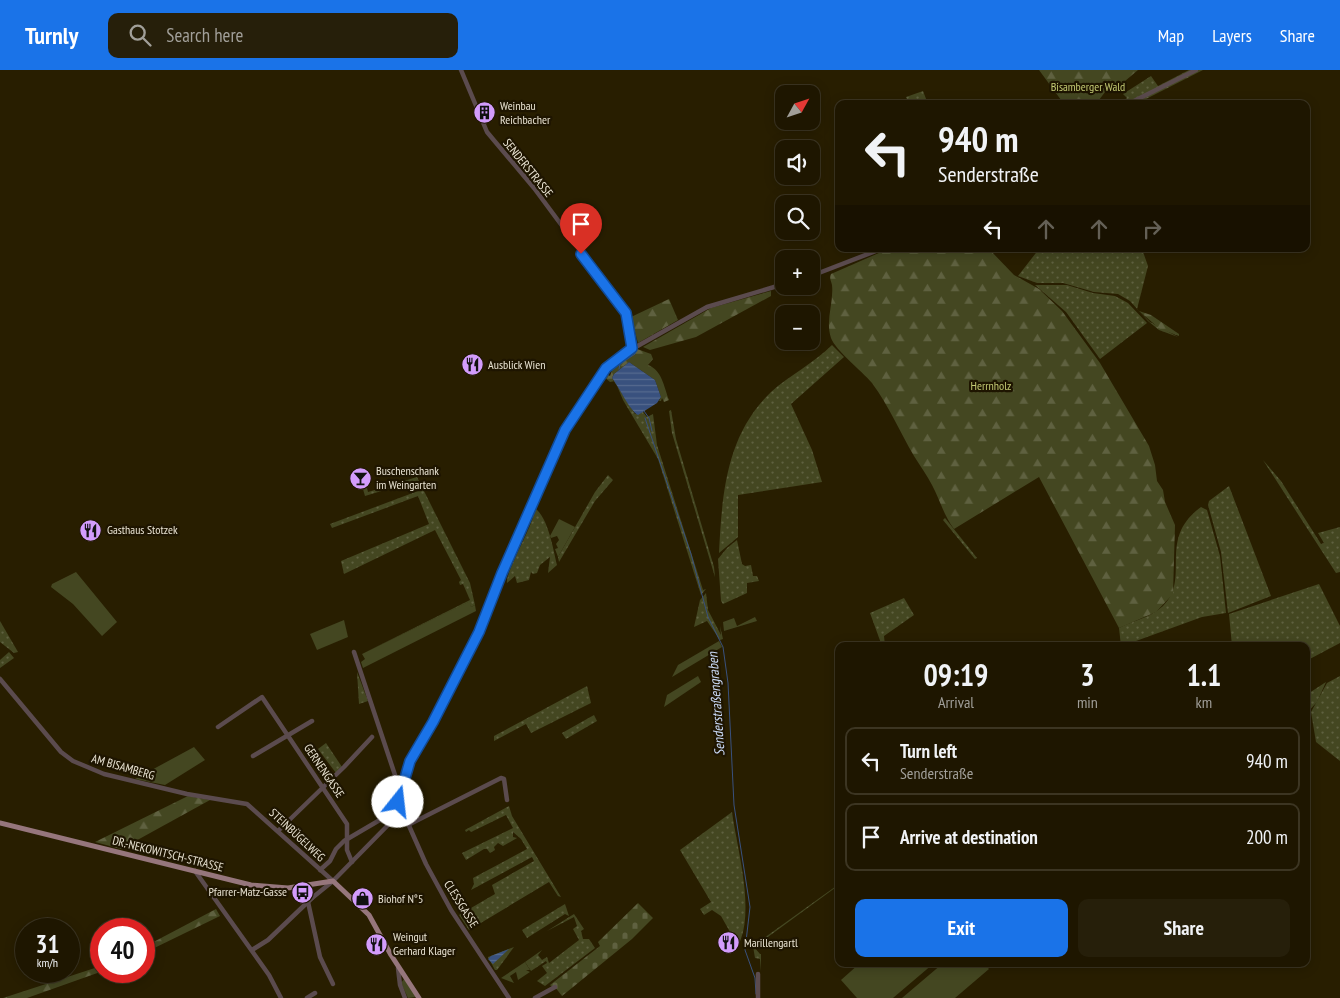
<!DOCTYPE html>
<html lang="en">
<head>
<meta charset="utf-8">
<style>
	:root { --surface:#1e1600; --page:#261f0a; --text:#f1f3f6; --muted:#a19f99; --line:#3c3522; --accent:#1a73e8 }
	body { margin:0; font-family:"PT Sans Narrow",sans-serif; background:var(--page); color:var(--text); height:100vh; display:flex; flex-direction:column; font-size:19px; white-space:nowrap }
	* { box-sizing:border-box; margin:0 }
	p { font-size:16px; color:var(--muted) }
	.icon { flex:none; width:28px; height:28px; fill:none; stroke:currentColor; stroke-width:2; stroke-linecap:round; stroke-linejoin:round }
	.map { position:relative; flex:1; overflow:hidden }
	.details { position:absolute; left:835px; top:572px; width:475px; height:325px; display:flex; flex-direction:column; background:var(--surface); border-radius:10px; box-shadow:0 2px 12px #0003,0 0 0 1px var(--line) }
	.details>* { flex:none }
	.top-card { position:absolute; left:835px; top:30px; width:475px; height:152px; border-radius:10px; box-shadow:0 2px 12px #0003,0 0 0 1px var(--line); background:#1e1600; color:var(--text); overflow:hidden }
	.needle { width:32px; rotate:50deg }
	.fabs { position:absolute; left:775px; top:15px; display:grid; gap:10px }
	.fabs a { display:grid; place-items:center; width:45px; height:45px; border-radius:10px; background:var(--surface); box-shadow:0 2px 12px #0003,0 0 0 1px var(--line); font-size:25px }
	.speed { position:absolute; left:15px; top:848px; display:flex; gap:10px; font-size:25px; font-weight:700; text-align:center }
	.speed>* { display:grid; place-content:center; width:65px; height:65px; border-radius:50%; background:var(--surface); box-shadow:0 2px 12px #0003,0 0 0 1px var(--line); line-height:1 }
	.speed small { font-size:12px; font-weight:400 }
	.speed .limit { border:8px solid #d22; background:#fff; color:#111 }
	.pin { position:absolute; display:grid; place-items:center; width:42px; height:42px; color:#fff; margin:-51px -21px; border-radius:50% 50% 50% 0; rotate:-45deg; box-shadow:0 0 5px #0007 }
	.pin .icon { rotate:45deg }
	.me { position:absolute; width:55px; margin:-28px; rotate:16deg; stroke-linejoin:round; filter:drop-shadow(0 0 4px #0008) }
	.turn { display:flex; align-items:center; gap:18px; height:105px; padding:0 20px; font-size:22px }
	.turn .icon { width:65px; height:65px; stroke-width:2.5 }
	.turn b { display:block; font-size:35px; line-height:42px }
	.lanes { display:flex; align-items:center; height:48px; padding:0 20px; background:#0003; justify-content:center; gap:25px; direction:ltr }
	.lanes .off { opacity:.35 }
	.eta { display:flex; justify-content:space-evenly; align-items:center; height:85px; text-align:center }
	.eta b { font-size:30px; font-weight:600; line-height:35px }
	.primary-button { display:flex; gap:10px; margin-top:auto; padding:10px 20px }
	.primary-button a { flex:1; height:58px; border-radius:10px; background:var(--accent); color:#fff; font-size:20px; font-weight:600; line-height:58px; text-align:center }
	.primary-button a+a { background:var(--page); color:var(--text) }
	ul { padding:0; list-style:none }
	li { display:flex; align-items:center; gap:15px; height:68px; margin:0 10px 8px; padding:0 10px; border:2px solid var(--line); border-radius:10px }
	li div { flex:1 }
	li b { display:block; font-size:19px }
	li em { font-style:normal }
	header { display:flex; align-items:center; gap:30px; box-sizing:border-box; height:70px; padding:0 25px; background:var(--accent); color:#fff }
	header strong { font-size:24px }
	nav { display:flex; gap:28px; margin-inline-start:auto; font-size:18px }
	.search { width:350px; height:45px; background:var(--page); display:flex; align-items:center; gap:12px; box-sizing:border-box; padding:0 18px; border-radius:10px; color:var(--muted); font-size:19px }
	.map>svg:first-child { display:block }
	.grass { fill:url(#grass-dots) }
	.forest { fill:url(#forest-firs) }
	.cemetery { fill:url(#cemetery-stones) }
	.green { fill:#444721 }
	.water { fill:url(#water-rules) }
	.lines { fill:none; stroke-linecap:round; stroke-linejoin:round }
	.stream { stroke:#39517e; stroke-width:1 }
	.minor { stroke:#5b4b4e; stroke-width:4.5 }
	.major { stroke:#96767c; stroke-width:5 }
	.route-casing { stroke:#114b97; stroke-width:12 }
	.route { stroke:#1a73e8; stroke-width:9 }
	.labels { text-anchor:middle; stroke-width:4.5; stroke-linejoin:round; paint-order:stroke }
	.park-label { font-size:12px; fill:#c2c972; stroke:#1e1500 }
	.poi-label { font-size:12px; fill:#e9e3d2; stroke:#1e1500; text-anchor:start }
	.street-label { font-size:12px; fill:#e9e3d2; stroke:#1e1500 }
	.water-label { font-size:14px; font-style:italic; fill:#ccdcf9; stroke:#1e1500 }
</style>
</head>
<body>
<header>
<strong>Turnly</strong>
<div class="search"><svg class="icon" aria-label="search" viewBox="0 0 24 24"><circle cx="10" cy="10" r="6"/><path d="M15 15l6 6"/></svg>Search here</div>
<nav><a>Map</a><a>Layers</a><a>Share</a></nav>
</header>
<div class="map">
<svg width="1340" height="928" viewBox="0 0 1340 928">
	<defs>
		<pattern id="grass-dots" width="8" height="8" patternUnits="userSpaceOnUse" patternTransform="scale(1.25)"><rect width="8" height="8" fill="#444721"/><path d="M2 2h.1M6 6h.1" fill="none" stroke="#5f6140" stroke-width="1.8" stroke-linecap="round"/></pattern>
		<pattern id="forest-firs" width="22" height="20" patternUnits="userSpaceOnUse" patternTransform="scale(1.25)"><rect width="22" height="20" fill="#444721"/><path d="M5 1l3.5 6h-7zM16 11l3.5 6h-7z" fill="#5f6140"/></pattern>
		<pattern id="cemetery-stones" width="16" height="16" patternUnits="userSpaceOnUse" patternTransform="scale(1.25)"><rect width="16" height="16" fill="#444721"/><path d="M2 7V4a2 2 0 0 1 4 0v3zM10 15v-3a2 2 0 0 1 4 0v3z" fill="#5f6140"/></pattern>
		<pattern id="water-rules" width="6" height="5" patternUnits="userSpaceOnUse" patternTransform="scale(1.25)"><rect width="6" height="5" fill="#39517e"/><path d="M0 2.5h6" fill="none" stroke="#566a8f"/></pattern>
	</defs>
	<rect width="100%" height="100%" fill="#281e00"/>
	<!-- grass -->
	<g class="grass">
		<path d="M1189,0h4l-67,34h-8l9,-6 -4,-4 28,-18 7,10z"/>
		<path d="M1199,0h4l-61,31 -10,3z"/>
		<path d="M923,21l5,13h-19l-3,-7z"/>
		<path d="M1039,179h103l6,17 -11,43 13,13 28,15 -19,-7 -11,-9 -18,-20 -12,-7 -24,-2 -31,-9h-26l-19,-7z"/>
		<path d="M1035,215h32l26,8 22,3 13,7 19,20 -47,36 -34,-47z"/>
		<path d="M832,275l12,12 -53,47 21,46 10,32 -84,13v42l-19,16c3,-59 7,-118 52,-161 19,-17 43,-29 61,-47z"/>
		<path d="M623,330h3l9,14 8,-2 4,5 6,-3 4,31 46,145 3,-1 -5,6 -43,-136z"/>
		<path d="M671,340l5,29 38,128 1,10 -43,-144 -3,-22z"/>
		<path d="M1263,390l18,21 40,63 3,-1 -6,-10 22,-6v45l-4,1z"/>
		<path d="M608,405l5,5 -18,21 -36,61 -1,-5 37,-65z"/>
		<path d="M417,407l53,106 5,22 -4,2 -2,-5 -107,52 108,-54 -7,-16 -3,1 -1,-3 2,-2 -26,-50 -91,44 -3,-13 88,-37 -11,-28 -86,32 -2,-4 88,-33 -7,-9 -46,14 -4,-14 4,-2 3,12z"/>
		<path d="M1229,416l42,110 -43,17 -7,-61 -13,-47 1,-4z"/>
		<path d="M533,437c15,8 20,42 24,58l-9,8 2,-16 -10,8 -3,8 -4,1 -2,-2 -2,8 -12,3 -2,-7 -8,7c-2,-9 22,-51 26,-66h-3z"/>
		<path d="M1201,437l6,3 13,46 6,57 -24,4 -66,24 -8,5h-7l-2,-18c15,-8 31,-10 44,-22 29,-28 -7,-66 38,-99z"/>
		<path d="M945,448l32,40 -2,1 -32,-39z"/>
		<path d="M737,470l5,24 3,2 6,-1 2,11h4l2,5 -12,2v10l-24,11 -2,-3 -3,-42 9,-11z"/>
		<path d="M1319,514l21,42v17l-34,18v-15h-74l-3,-32z"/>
		<path d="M706,523l2,17 13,25 -1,-9 3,13 -3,1 -13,-19 -13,6 6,-27z"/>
		<path d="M904,528l10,17 -30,21 1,10h-3l-12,-33z"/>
		<path d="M0,551l18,31 -4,1 -14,-11z"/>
		<path d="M9,582l5,6 -14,10v-8z"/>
		<path d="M357,602l11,29 -9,3z"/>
		<path d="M1340,606v85l-24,-19 -5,-30 16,-29z"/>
		<path d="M1326,612l-9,20 -11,12v-19z"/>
		<path d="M587,616l4,17 -60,30 -5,-9 -32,17v-5z"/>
		<path d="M594,645l3,6 -31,18 -4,-6z"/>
		<path d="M326,673l16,24 -6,6 -18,-24z"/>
		<path d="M509,736l3,10 49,81 -3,-1 -9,-14 -80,48 -10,-15 36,-21 -3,-9 42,-24 -2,-4 -61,33 3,-6 -1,-6 54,-29 -6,-10 -8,-7v5l4,1 -14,8 -5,-3 -4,4 1,3 -5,3 -3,-4h-3l-18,11 -4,-7 51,-25 -7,-13 -35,17 -2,-2 -3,2 -1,-2z"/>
		<path d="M732,742c5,37 24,100 6,134l-17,-30 -9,-6 -8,5 -4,-6 11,-7 -31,-52z"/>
		<path d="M839,814v1l-85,62 6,7h1v17l-1,-12 -5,-1 -2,-12z"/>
		<path d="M565,834l4,12 -4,-2 -38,24 -5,-8z"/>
		<path d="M574,844l10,15 -3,2 2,8h6l6,9 -50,38 -8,-5 10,-8 -5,-7 5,-3 -1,-2 -15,10 -6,-9 17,-12 -4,5 4,5 5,-3 2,6 30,-23 -6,-11 4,-3 -3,-9 -27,14z"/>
		<path d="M514,877l-17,23h-2l-7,-13z"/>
	</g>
	<!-- forest -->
	<g class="forest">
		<path d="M1039,0h99l-20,17 -7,-3 -15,20h-32z"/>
		<path d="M888,179h101l25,26 25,14 23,22 38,52 49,83 6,19 2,16 6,9 2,12 10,23 -2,69 -17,18 -37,16 -80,-151 -85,52c-10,-13 -14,-29 -22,-44 -5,-10 -12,-19 -18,-29 -14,-24 -25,-50 -42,-73 -11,-13 -36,-32 -41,-45 -6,-18 3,-35 1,-53 -1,-5 -3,-6 -1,-11z"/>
		<path d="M771,221v5l-75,41 -46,13 -7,-3 68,-39z"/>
		<path d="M669,229l9,21 -40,23 -7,-26z"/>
		<path d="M1139,241l12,4 28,19v2l-19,-7z"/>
		<path d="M637,279l14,5 2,5 -5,6c14,5 16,22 21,35l-5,2 -2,-4 -1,3h-2l2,-4 -6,-17 -26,-18 -15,12 -2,4 14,22h-3l-8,-19 -5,1 -7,-6 2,-3 5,3 4,-11z"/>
		<path d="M188,726l22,4 -89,49 -26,-7z"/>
		<path d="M216,839l4,7 -76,37v-6z"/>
		<path d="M101,896v5h2l-76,27h-24z"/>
	</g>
	<!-- cemetery -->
	<path class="cemetery" d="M638,833l15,15 -21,21 -70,57 -7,-9h-3l-2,-2 50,-39 -2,-4z"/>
	<!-- green -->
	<g class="green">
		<path d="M559,449l16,8 -17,30 -3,-8 3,-1 -2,-4 3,-4 -2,-4 -6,2 -1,-2z"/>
		<path d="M76,502l41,50 -15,14 -29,-32 -22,-17 1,-3z"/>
		<path d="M470,531l1,6 4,-2 1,6 -113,57 -2,-6 4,-3 -3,-5z"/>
		<path d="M755,547l2,4 -33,10 -1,-9 11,-4 3,8z"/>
		<path d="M344,550l4,17 -31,13 -7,-16z"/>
		<path d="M719,571l3,6 -50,30 6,-12z"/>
		<path d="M698,606l3,6 -37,25 3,-12z"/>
		<path d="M194,677l11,13 -40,25 -30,-6z"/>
		<path d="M525,892l5,8h-4l4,2 -12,8 -2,-8 -6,4 4,7 -13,-5z"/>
		<path d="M859,894h74l-40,34h-36l-16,-18z"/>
		<path d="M942,894h42l5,5 -34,29h-53z"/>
		<path d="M404,909l12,18 -8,1 -7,-15z"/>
	</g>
	<!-- water -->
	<g class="water">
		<path d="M629,292l26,18 6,17 -4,6 -19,12c-8,-4 -19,-28 -26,-37l2,-4z"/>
		<path d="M509,879l-16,15 -5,-5 3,-3z"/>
	</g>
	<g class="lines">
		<!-- stream -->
		<g class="stream">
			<path d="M613,221l17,23 5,32"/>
			<path d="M614,288l14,-10"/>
			<path d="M619,299l1,-5 15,-10 1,-4"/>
			<path d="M644,341l5,7 3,13"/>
			<path d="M645,348l46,136 17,63 15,30 5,36 6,122 16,102 -5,43 10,28 1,16"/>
		</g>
		<!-- minor -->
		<g class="minor">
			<path d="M461,0l26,62 47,56 89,120 6,16 3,24"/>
			<path d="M1128,34l68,-34"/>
			<path d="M811,206l70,-27"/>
			<path d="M354,582l46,138"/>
			<path d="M0,609l61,73 12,9 31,13 83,20 60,10 86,77"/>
			<path d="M218,657l44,-30 85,127v26l5,12"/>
			<path d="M253,686l59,-35"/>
			<path d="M398,731l28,63 25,46 58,88"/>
			<path d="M410,754l91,-46 3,1 3,21"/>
			<path d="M279,760l65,-63 28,-30"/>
			<path d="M320,800l10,-9 6,-12 8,-8 46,-27 14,1"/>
			<path d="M195,801l74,104 12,23"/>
			<path d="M305,817l7,11"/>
			<path d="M308,832l12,55 13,27"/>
			<path d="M252,880l16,-10 44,-42 21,-17 58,-59 19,-61 23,-39 46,-90 23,-59 63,-143 41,-62 28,-20 73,-41 77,-23"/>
			<path d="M398,898l2,17 5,13"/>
			<path d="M758,904v24"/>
			<path d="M307,928l8,-5"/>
			<path d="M535,928l20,-11"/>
		</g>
		<!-- major -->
		<path class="major" d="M0,753l251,62 37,3 45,-7 36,34 22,40 28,43"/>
	</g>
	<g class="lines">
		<defs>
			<path id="route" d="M398,732l12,-41 23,-39 46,-90 23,-59 63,-143 41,-62 26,-20 -6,-35 -45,-59"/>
		</defs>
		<!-- route casing -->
		<use href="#route" class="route-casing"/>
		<!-- route -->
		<use href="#route" class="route"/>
	</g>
	<!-- icons -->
	<defs>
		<symbol id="building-disc" viewBox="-11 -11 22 22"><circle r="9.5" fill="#d39cfc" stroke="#1e1500"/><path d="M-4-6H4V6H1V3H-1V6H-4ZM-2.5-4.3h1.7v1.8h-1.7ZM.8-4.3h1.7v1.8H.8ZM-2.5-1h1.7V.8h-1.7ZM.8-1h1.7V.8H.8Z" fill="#111"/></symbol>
		<symbol id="restaurant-disc" viewBox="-11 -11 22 22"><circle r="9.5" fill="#d39cfc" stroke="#1e1500"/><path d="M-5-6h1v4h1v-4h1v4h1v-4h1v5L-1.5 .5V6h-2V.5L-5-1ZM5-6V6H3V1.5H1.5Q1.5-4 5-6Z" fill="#111"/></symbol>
		<symbol id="bar-disc" viewBox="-11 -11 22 22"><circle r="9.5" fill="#d39cfc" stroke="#1e1500"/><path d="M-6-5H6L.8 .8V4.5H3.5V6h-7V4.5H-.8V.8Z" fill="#111"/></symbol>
		<symbol id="bus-disc" viewBox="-11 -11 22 22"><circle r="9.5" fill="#d39cfc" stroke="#1e1500"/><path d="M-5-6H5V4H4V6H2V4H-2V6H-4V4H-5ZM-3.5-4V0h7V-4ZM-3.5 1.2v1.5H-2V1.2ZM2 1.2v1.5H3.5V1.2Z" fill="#111"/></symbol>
		<symbol id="shop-disc" viewBox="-11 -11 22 22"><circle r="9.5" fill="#d39cfc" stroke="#1e1500"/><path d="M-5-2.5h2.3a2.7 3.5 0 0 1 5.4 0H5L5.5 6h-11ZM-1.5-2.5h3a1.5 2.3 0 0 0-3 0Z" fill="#111"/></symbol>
	</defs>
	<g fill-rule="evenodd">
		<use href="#building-disc" x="472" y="30" width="25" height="25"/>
		<use href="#restaurant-disc" x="460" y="282" width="25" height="25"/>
		<use href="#bar-disc" x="348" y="396" width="25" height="25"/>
		<use href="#restaurant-disc" x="78" y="448" width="25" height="25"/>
		<use href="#bus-disc" x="290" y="810" width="25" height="25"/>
		<use href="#shop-disc" x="350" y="816" width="25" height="25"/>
		<use href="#restaurant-disc" x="716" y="860" width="25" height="25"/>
		<use href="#restaurant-disc" x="364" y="862" width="25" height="25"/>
	</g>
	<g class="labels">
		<!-- park labels -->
		<g class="park-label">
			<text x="1088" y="21">Bisamberger Wald</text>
			<text x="991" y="320">Herrnholz</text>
		</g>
		<!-- poi labels -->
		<g class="poi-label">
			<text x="500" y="40">Weinbau<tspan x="500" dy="14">Reichbacher</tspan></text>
			<text x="488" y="299">Ausblick Wien</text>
			<text x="376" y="405">Buschenschank<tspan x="376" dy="14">im Weingarten</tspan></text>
			<text x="107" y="464">Gasthaus Stotzek</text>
			<text x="287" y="826" text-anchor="end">Pfarrer-Matz-Gasse</text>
			<text x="378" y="833">Biohof N°5</text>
			<text x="393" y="871">Weingut<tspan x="393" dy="14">Gerhard Klager</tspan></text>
			<text x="744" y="877">Marillengartl</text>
		</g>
		<!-- street labels -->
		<g class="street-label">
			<text transform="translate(528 98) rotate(51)" y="4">SENDERSTRASSE</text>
			<text transform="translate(123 697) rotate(16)" y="4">AM BISAMBERG</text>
			<text transform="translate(324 701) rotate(56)" y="4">GERNENGASSE</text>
			<text transform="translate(297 765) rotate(43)" y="4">STEINBÜGELWEG</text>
			<text transform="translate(168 784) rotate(14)" y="4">DR.-NEKOWITSCH-STRASSE</text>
			<text transform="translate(461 834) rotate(58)" y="4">CLESSGASSE</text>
		</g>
		<!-- water labels -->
		<g class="water-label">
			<text transform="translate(716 634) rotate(-94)" y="5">Senderstraßengraben</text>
		</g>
	</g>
</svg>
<div class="fabs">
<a><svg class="needle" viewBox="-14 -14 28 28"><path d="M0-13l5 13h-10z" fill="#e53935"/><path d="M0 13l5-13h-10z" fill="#a19f99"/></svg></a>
<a><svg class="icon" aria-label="sound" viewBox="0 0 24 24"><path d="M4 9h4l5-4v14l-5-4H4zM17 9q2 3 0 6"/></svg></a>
<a><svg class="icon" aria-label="search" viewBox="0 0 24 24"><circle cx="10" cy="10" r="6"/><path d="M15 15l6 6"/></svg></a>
<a>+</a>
<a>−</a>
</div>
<div class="speed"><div>31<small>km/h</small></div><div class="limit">40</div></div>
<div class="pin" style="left:581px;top:184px;background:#d93025"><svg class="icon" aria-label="arrive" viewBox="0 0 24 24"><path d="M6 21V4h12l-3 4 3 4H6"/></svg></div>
<svg class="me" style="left:398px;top:732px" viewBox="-20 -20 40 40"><circle r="19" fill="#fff"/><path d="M0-13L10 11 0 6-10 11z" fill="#1a73e8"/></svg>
<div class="top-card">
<div class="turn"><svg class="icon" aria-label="left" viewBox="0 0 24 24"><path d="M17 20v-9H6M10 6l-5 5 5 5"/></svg><div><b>940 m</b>Senderstraße</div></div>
<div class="lanes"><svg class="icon" aria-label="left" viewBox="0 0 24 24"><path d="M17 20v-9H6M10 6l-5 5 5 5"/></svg><svg class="icon off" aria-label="ahead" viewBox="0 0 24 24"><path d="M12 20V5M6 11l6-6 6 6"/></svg><svg class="icon off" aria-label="ahead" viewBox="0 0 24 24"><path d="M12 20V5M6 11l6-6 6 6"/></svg><svg class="icon off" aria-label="right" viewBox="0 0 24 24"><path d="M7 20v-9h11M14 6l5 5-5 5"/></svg></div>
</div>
<section class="details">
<div class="eta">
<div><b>09:19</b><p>Arrival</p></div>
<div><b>3</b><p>min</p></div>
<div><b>1.1</b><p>km</p></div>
</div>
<ul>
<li><svg class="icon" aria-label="left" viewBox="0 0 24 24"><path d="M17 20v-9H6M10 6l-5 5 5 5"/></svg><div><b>Turn left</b><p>Senderstraße</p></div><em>940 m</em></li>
<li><svg class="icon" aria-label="arrive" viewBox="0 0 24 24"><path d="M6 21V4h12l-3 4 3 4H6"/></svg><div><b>Arrive at destination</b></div><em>200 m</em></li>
</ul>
<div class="primary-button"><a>Exit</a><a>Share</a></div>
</section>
</div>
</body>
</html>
